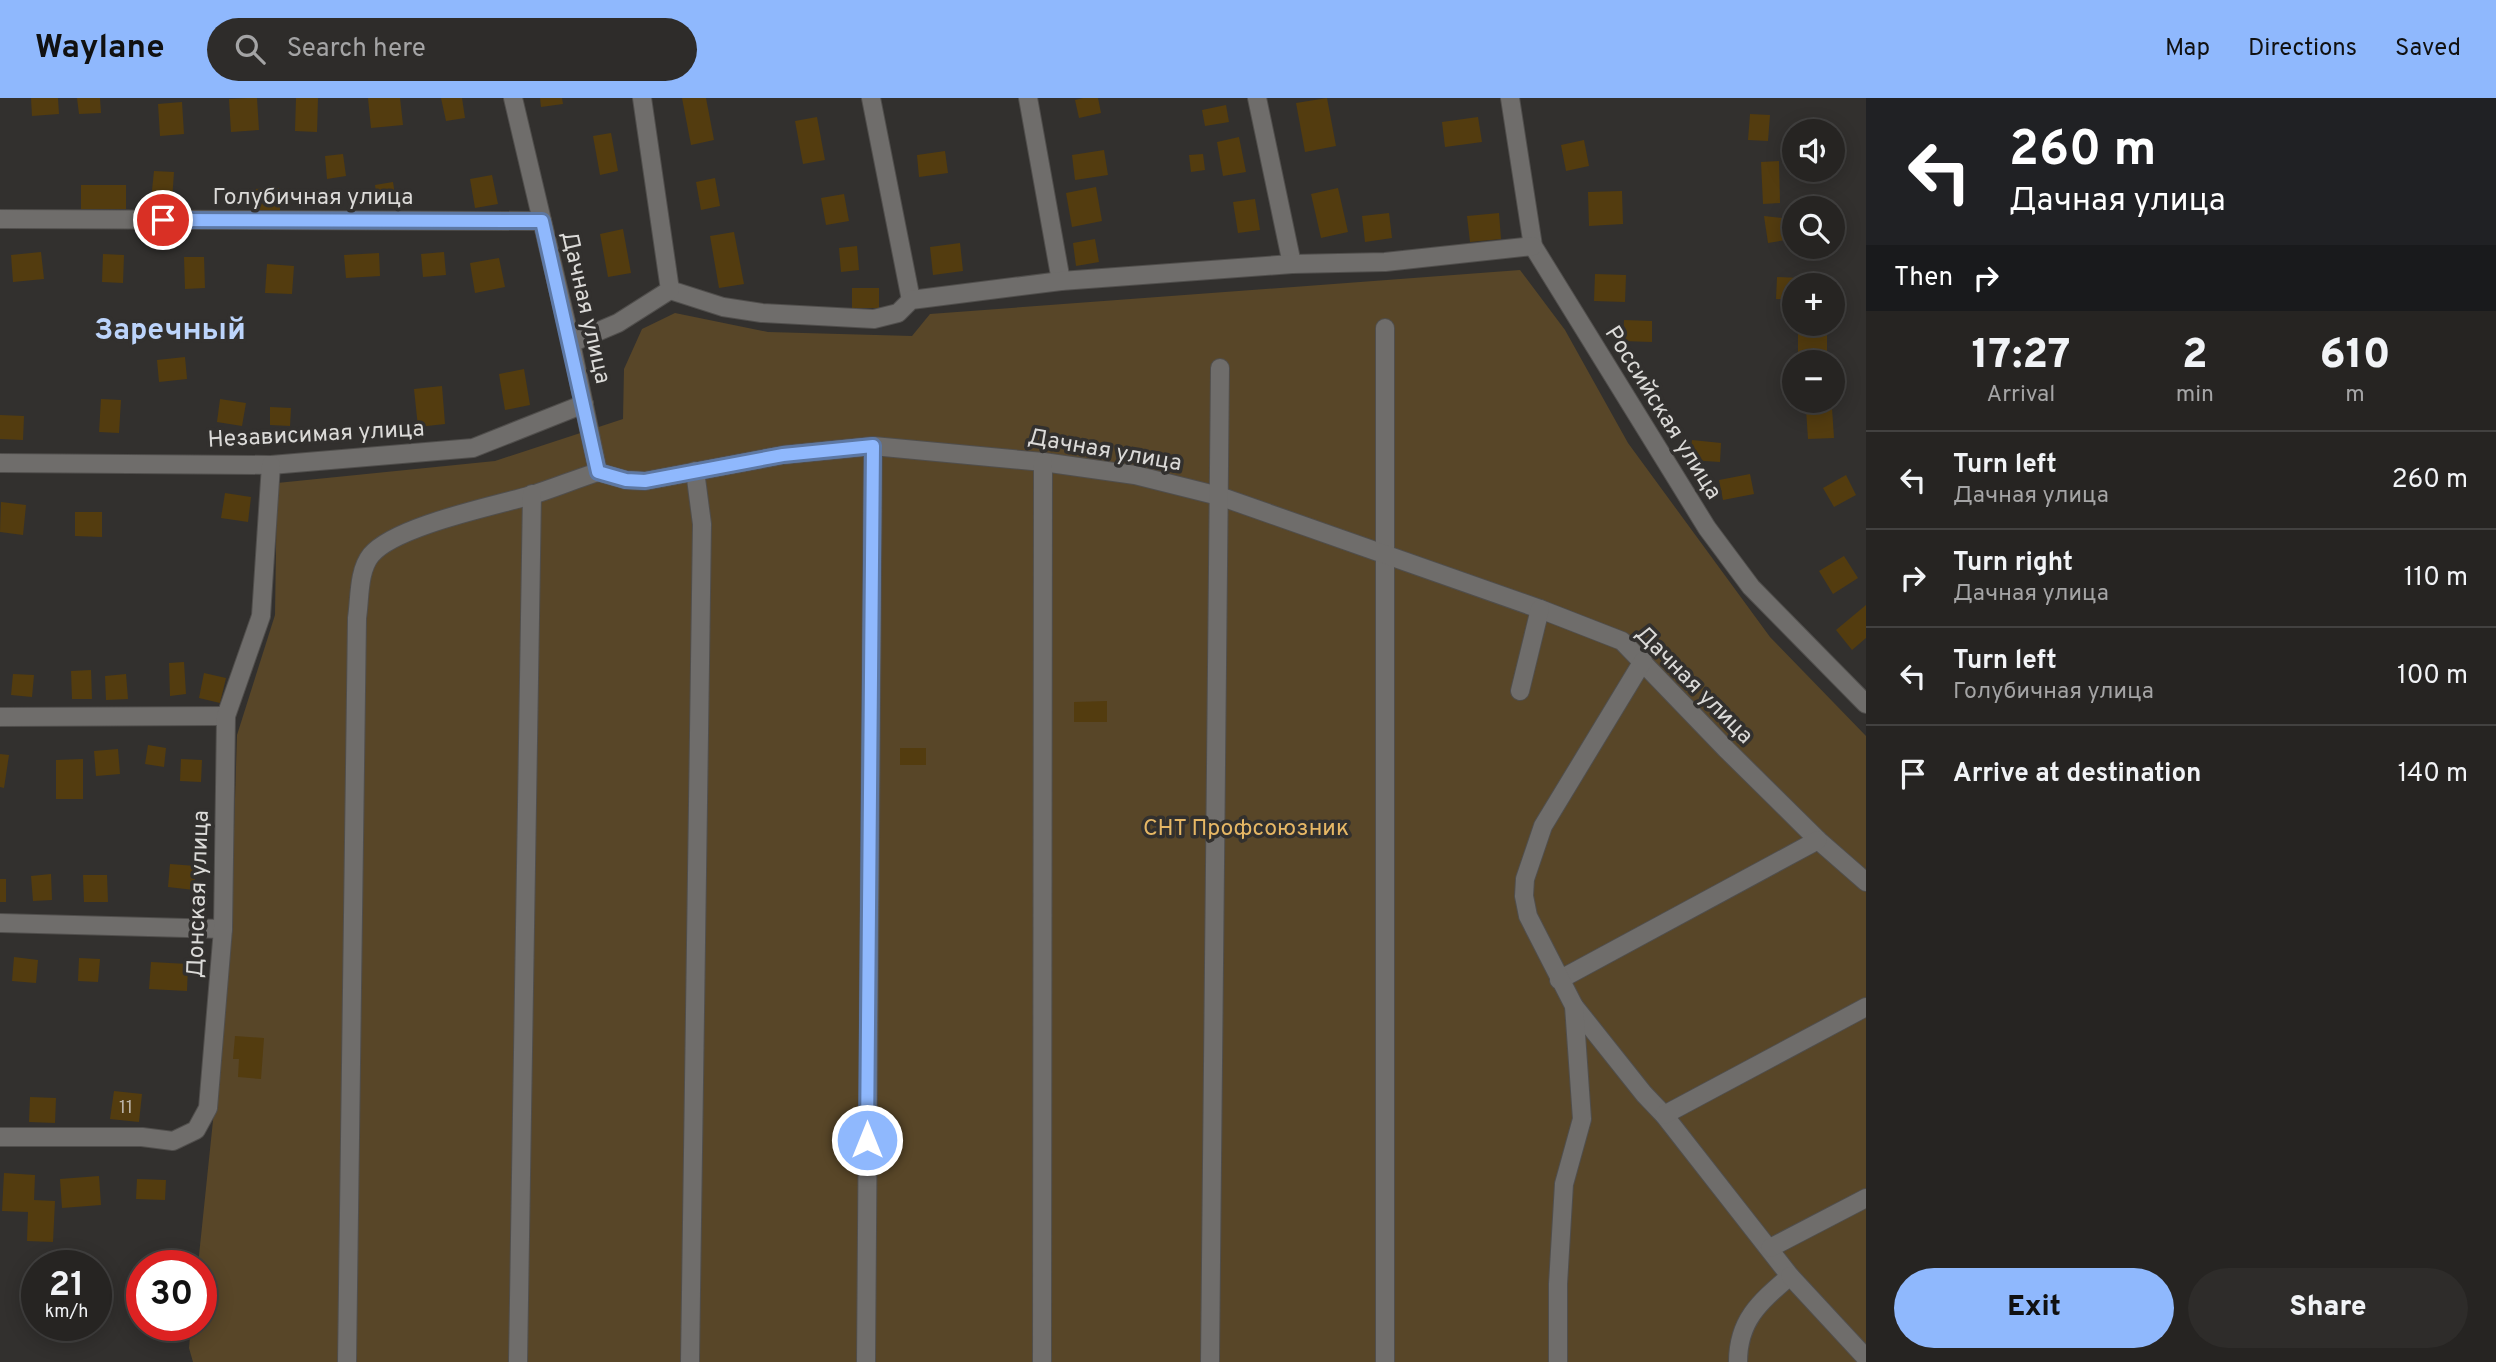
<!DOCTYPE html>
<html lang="en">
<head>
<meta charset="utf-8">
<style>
	:root { --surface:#262422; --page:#2e2c2a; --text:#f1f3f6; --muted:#a4a4a5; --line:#424140; --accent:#8fb8fd }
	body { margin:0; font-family:Overpass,sans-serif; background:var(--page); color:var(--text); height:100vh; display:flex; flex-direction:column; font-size:26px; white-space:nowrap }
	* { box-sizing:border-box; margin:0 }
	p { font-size:23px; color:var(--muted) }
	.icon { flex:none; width:38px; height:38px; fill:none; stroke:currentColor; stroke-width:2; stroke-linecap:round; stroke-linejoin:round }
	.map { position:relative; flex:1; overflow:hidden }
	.details { display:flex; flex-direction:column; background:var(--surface); width:630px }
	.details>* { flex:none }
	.banner { background:#202124; color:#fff; overflow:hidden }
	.buttons { position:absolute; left:1782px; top:21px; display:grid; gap:14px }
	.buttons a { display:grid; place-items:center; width:63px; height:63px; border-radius:50%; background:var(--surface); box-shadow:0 4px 18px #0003,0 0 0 2px var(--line); font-size:35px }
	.speed { position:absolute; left:21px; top:1152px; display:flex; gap:14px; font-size:35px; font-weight:700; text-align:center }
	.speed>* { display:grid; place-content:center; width:91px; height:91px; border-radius:50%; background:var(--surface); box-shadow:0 4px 18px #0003,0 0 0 2px var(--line); line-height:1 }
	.speed small { font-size:18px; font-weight:400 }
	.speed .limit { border:10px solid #d22; background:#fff; color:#111 }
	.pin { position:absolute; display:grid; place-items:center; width:60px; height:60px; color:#fff; margin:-30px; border:4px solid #fff; border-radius:50%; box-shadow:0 2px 7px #0007 }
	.me { position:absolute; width:77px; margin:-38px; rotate:0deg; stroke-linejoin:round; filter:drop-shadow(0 0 5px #0008) }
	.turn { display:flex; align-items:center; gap:24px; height:147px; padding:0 28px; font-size:32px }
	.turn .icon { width:91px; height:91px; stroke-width:2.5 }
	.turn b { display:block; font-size:49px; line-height:60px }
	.then { display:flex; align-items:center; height:66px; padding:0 28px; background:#0003; gap:14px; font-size:26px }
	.eta { display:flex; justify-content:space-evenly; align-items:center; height:119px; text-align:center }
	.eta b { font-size:42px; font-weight:800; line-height:49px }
	.primary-button { display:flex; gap:14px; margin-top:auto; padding:14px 28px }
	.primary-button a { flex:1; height:80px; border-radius:42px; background:var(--accent); color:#111; font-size:28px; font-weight:800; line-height:80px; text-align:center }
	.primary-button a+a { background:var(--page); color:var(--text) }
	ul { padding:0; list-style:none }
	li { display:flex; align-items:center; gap:21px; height:98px; padding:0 28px; border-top:2px solid var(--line) }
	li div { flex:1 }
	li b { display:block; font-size:26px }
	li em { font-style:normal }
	header { display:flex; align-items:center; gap:42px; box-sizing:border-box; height:98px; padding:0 35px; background:var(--accent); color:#111 }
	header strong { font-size:33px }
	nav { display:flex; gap:38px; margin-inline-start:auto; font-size:24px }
	.search { width:490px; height:63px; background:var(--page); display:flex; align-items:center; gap:18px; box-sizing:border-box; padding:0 24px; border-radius:38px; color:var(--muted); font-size:26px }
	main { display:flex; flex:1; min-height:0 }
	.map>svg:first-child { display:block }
	.green { fill:#584628 }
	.building { fill:#533c0f }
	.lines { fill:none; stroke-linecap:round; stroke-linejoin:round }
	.minor-casing { stroke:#504e4c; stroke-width:20 }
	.minor { stroke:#6f6d6b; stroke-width:18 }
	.route-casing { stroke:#5d78a4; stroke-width:18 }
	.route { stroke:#8fb8fd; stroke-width:12 }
	.labels { text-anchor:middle; stroke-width:7; stroke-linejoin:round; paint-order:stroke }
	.number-label { font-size:19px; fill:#b9b2a6 }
	.street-label { font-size:23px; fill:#dbdad8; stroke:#32302e }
	.park-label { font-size:23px; fill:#e6b765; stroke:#32302e }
	.district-label { font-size:30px; font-weight:bold; fill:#bcd4fb; stroke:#32302e }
</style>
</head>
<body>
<header>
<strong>Waylane</strong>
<div class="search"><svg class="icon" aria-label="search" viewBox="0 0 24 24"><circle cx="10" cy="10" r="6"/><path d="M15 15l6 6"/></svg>Search here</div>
<nav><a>Map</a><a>Directions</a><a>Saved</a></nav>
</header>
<main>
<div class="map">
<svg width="1866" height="1264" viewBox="0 0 1866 1264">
	<rect width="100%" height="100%" fill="#32302e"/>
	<!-- green -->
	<path class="green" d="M1520,172l45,60 63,113 142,194 96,99v626h-1673l-4,-14 2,-23h10v-60h-3l32,-308 7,-222 38,-120 2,-132 218,-22 128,-42 1,-50 18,-40 33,-16 93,19 144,4 18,-22z"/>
	<!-- building -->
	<g class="building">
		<path d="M31,0h27l1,16 -27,2z"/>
		<path d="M77,0h23l1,15 -22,1z"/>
		<path d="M247,0h10l2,32 -28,2 -2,-33z"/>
		<path d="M296,0h22l-1,34 -22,-1z"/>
		<path d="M368,0h32l3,27 -32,3z"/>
		<path d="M441,0h21l3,20 -19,3z"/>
		<path d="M540,0h22l1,6 -22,3z"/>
		<path d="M682,0h24l8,42 -23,5z"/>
		<path d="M1083,0h15l3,15 -22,5 -4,-18z"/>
		<path d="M1327,0l9,48 -31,6 -9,-49z"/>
		<path d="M182,4l2,32 -24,2 -2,-32z"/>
		<path d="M1226,7l3,17 -24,4 -3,-16z"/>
		<path d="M1750,16l20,1 -2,26 -20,-1z"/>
		<path d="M817,19l8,43 -22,4 -8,-43z"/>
		<path d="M1478,19l4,25 -37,5 -3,-25z"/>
		<path d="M611,35l7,38 -18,4 -7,-39z"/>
		<path d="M1239,39l7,35 -23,4 -6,-34z"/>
		<path d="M1584,42l5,26 -23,5 -5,-26z"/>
		<path d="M1104,52l4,25 -33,5 -3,-25z"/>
		<path d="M945,53l3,22 -29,4 -2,-22z"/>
		<path d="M343,56l3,22 -19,3 -2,-23z"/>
		<path d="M1203,56l2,16 -14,2 -2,-17z"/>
		<path d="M1779,63l1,42 -17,1 -2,-42z"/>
		<path d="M154,73l20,1 -2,29 -21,-1z"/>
		<path d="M492,77l6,29 -23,4 -5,-29z"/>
		<path d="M715,80l5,28 -19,4 -5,-28z"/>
		<path d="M393,84l3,20 -18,4 -3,-21z"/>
		<rect x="81" y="87" width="45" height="24"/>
		<path d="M1096,89l6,34 -30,6 -6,-34z"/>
		<path d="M279,90l1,22 -26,1v-22z"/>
		<path d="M1338,90l10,44 -27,6 -10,-44z"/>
		<path d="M1622,93l1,33 -34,2 -1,-34z"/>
		<path d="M844,96l5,27 -23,4 -5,-27z"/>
		<path d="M1255,101l5,31 -22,3 -5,-31z"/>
		<path d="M1389,115l3,25 -27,4 -3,-26z"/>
		<path d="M1499,115l2,26 -31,3 -3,-26z"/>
		<path d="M1764,118l18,2 3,22 -17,3z"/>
		<path d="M623,131l8,44 -23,4 -8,-43z"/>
		<path d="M734,134l10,52 -25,4 -9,-52z"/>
		<path d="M1095,141l4,23 -23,4 -3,-23z"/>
		<path d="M960,145l3,28 -30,4 -3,-28z"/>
		<path d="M857,148l2,24 -18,2 -2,-24z"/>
		<path d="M41,154l3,27 -31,3 -2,-27z"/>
		<path d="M444,154l2,23 -23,2 -2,-23z"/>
		<path d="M379,155l1,23 -34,2 -2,-23z"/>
		<path d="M103,156l21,1 -1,28 -21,-1z"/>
		<path d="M184,159h20l1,31 -20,1z"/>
		<path d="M499,160l6,29 -30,6 -5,-30z"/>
		<path d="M267,166l27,2 -2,28 -27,-1z"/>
		<path d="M1595,176l31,1 -1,27 -31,-1z"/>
		<path d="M1777,179l24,1 -1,7h-6v15l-18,-1z"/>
		<rect x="852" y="190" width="27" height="20"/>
		<path d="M1624,222l28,1v21l-29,-1z"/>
		<rect x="1798" y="230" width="29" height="27"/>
		<path d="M185,259l2,22 -28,3 -2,-22z"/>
		<path d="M524,271l6,36 -25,5 -6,-36z"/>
		<path d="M442,288l3,38 -27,3 -4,-38z"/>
		<path d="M101,301l20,1 -2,33 -20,-1z"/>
		<path d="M220,301l26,4 -4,23 -25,-4z"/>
		<path d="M270,309l21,1 -1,18 -20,-1z"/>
		<path d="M1832,310l2,30 -26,1 -2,-30z"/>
		<path d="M0,317l24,1 -1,24 -23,-1z"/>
		<path d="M1692,342l29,3 -1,19 -30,-2z"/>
		<path d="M1750,376l4,20 -31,6 -4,-20z"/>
		<path d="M1846,377l10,20 -22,12 -11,-19z"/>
		<path d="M225,395l26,4 -3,25 -27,-4z"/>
		<path d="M1,404l25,3 -3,30 -23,-3z"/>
		<path d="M75,414h27v25l-27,-1z"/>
		<path d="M1844,458l14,22 -25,16 -14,-23z"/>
		<path d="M1866,507v33l-14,12 -16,-20z"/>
		<path d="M184,564l2,32 -16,2 -1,-33z"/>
		<path d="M91,572l1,29h-20l-1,-28z"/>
		<path d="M204,575l22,5 -6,25 -21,-5z"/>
		<path d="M13,576l21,1 -2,22 -21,-2z"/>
		<path d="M126,576l2,25 -22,1 -1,-24z"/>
		<path d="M1107,603v21h-33v-20z"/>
		<path d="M148,647l18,3 -2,19 -19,-3z"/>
		<rect x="900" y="650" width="26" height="17"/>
		<path d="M118,651l2,25 -24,2 -2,-25z"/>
		<path d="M0,656l9,1 -5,33 -4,-1z"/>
		<path d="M83,661v40h-27v-39z"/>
		<path d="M181,661l21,1 -1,22 -21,-1z"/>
		<path d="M170,766l26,2 -2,24 -26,-3z"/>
		<path d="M51,776l1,26 -19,1 -2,-25z"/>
		<path d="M83,777h24l1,27h-24z"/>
		<rect x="0" y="781" width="6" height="23"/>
		<path d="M14,859l24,3 -2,23 -24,-2z"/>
		<path d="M79,860l21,1 -2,23 -20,-1z"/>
		<path d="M151,864l37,2 -1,27 -38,-2z"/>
		<path d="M235,938l29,2 -3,41 -23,-2 1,-18h-6z"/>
		<path d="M114,993l28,3 -3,28 -29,-3z"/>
		<path d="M30,999l26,1 -1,25 -26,-1z"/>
		<path d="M4,1075l31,2 -1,25 21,1 -2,41 -26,-1 1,-29 -26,-1z"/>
		<path d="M99,1078l2,29 -39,3 -2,-29z"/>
		<path d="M137,1081l29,1 -1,20 -29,-1z"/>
	</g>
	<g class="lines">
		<defs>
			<g id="minor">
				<path d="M513,0l58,245 27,129"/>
				<path d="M871,0l40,202"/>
				<path d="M1028,0l33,183"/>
				<path d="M1257,0l35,166"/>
				<path d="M1510,0l23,148 174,282 44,59 115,117"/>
				<path d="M0,121l542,2"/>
				<path d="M670,192l53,17 39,6 112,6 24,-6 13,-13 150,-19 231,-17 93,-2 148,-16"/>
				<path d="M1385,230v1034"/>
				<path d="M571,245l47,-20 52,-33 -28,-192"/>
				<path d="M0,365l271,2 202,-17 111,-44"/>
				<path d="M598,374l28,8 19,1 138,-26 90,-9 170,16 92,13 84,21 321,113 82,32 104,108 92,91 48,42"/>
				<path d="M1520,593l20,-82"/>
				<path d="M0,619l226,-1"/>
				<path d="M0,825l223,6"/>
				<path d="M1559,882l259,-140"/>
				<path d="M1574,908l70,88 20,21 126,161c-30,26 -52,44 -52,86"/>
				<path d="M1664,1017l202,-108"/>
				<path d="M0,1039h142l31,4 23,-11 12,-22 15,-179 3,-213 35,-100 10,-151"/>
				<path d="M1770,1150l96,-50"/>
				<path d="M1790,1178l76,82"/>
				<path d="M347,1264l10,-744c3,-19 1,-47 14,-63 24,-29 123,-49 161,-60 22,-7 44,-16 66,-23"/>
				<path d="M518,1264l14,-868"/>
				<path d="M690,1264l12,-838 -7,-53"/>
				<path d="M866,1264l7,-916"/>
				<path d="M1042,1264l1,-900"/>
				<path d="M1210,1264l10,-994"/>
				<path d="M1558,1264v-78l6,-100 18,-65 -8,-113 -46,-90 -4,-20 1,-17 18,-53 100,-165"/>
			</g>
		</defs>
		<!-- minor casing -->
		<use href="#minor" class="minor-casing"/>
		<!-- minor -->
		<use href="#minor" class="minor"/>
	</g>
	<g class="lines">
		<defs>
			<path id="route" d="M163,122l379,1 56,251 28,8 19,1 138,-26 90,-9 -6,694"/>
		</defs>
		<!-- route casing -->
		<use href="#route" class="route-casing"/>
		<!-- route -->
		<use href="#route" class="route"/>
	</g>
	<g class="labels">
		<!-- number labels -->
		<g class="number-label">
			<text x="126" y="1015">11</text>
		</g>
		<!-- street labels -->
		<g class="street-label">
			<text x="313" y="106">Голубичная улица</text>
			<text transform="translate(587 209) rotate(77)" y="8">Дачная улица</text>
			<text transform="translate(1664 314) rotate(58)" y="8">Российская улица</text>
			<text transform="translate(316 335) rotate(-3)" y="8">Независимая улица</text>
			<text transform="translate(1105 351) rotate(10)" y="8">Дачная улица</text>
			<text transform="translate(1695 586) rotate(45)" y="8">Дачная улица</text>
			<text transform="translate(197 796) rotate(-88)" y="8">Донская улица</text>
		</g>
		<!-- park labels -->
		<g class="park-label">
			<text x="1246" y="737">СНТ Профсоюзник</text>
		</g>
		<!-- district labels -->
		<g class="district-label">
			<text x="170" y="241">Заречный</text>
		</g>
	</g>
</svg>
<div class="buttons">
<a><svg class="icon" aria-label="sound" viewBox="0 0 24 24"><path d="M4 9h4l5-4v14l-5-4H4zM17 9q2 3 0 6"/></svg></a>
<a><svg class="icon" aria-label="search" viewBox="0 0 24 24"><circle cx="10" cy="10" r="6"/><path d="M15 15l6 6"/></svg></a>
<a>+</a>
<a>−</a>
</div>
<div class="speed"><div>21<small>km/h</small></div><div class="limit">30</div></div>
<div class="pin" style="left:163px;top:122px;background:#d93025"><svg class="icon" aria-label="arrive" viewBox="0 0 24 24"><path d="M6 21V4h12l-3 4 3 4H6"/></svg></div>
<svg class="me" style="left:867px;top:1042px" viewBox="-20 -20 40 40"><circle r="17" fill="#8fb8fd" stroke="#fff" stroke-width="3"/><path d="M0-11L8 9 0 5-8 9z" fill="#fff"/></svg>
</div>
<section class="details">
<div class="banner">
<div class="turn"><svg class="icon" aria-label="left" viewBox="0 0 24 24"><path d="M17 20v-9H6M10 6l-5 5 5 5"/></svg><div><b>260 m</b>Дачная улица</div></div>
<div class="then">Then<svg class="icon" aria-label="right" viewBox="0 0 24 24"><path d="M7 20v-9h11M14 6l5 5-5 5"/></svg></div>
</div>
<div class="eta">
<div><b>17:27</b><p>Arrival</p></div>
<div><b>2</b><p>min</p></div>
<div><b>610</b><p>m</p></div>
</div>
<ul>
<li><svg class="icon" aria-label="left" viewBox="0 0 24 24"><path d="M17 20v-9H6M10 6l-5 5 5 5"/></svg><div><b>Turn left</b><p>Дачная улица</p></div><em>260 m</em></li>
<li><svg class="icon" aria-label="right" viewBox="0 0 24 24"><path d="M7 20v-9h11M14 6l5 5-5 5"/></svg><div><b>Turn right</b><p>Дачная улица</p></div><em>110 m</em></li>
<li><svg class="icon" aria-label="left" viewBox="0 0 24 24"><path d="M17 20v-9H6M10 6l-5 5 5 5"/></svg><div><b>Turn left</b><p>Голубичная улица</p></div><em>100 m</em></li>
<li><svg class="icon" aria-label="arrive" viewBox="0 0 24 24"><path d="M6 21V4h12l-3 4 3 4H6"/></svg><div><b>Arrive at destination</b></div><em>140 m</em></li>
</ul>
<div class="primary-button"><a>Exit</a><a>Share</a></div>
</section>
</main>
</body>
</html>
